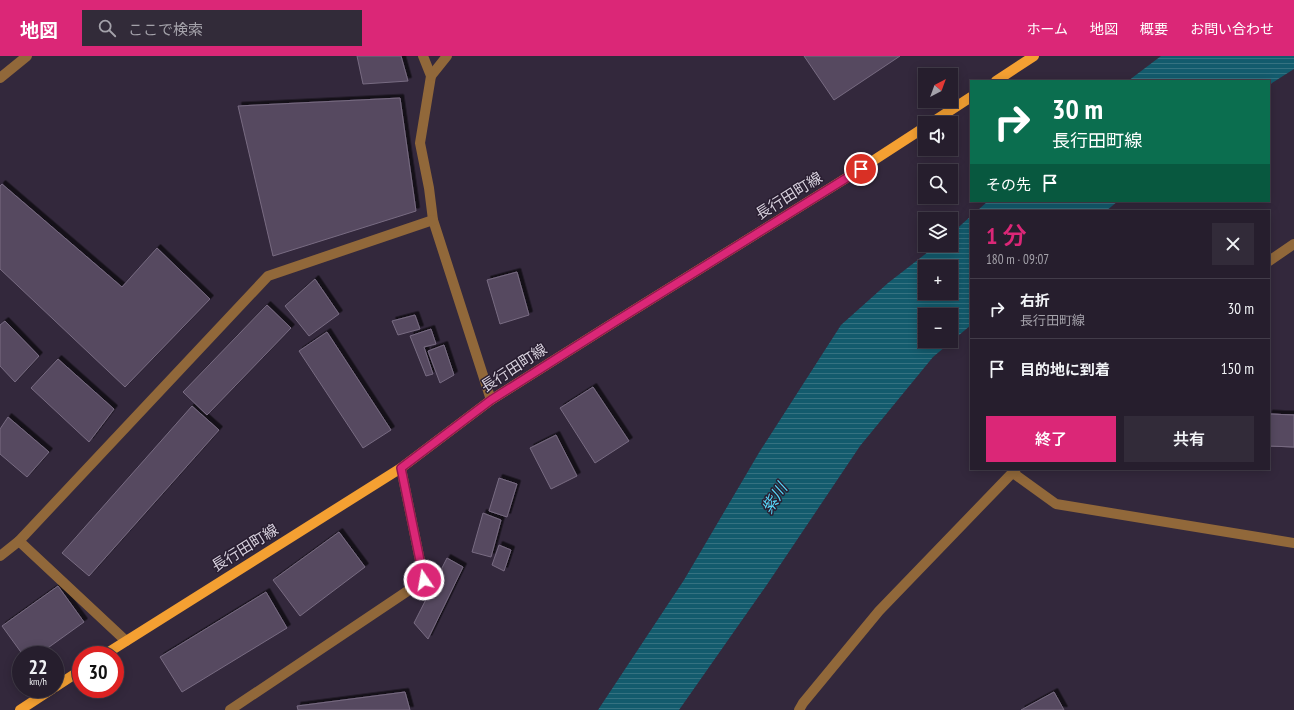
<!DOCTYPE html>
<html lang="ja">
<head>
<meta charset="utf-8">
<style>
	:root { --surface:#261e2d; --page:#322b39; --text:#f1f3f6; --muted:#a4a2aa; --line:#423c49; --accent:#db2777 }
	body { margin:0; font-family:"PT Sans Narrow","Noto Sans JP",sans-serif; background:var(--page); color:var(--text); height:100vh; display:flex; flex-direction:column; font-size:15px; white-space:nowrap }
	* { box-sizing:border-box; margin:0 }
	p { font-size:13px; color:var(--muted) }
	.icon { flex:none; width:22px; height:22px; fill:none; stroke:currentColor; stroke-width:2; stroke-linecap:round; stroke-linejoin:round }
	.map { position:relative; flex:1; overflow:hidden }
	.details { position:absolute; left:970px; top:154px; width:300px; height:260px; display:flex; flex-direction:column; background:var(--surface); border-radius:0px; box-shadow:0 2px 10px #0003,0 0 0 1px var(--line) }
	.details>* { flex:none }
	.banner { position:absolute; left:970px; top:24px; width:300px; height:122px; border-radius:0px; box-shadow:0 2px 10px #0003,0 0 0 1px var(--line); background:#0b6e4f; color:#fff; overflow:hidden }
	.needle { width:26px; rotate:41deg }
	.controls { position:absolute; left:918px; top:12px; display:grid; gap:8px }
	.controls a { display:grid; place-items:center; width:40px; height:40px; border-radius:0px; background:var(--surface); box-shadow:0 2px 10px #0003,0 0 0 1px var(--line); font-size:20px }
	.speed { position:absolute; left:12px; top:590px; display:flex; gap:8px; font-size:20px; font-weight:700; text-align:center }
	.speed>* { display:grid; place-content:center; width:52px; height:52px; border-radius:50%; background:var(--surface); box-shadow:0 2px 10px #0003,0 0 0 1px var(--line); line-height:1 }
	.speed small { font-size:10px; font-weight:400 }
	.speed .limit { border:6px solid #d22; background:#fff; color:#111 }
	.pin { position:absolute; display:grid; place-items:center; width:34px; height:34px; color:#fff; margin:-17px; border:2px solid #fff; border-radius:50%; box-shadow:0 1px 4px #0007 }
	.me { position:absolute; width:44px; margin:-22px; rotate:348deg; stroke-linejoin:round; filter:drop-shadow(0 0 3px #0008) }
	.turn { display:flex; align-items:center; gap:14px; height:84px; padding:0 16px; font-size:18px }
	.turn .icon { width:52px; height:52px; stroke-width:2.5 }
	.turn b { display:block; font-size:28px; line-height:34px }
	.then { display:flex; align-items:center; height:38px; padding:0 16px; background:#0003; gap:8px; font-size:15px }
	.round { display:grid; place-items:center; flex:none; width:42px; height:42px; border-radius:0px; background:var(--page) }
	.headline { display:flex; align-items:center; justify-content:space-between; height:68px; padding:0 16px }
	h1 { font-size:24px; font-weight:600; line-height:30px; color:var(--accent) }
	.action { display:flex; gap:8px; margin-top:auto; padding:8px 16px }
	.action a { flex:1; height:46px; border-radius:0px; background:var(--accent); color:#fff; font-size:16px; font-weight:600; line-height:46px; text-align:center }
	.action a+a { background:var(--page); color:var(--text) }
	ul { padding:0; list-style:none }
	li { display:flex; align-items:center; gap:12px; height:60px; padding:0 16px; border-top:1px solid var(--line) }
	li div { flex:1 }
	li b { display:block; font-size:15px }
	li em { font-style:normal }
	header { display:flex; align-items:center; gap:24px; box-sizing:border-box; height:56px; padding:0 20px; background:var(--accent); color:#fff }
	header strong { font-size:19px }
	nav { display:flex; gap:22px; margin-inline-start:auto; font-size:14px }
	.search { width:280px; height:36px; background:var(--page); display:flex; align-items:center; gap:10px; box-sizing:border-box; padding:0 14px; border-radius:0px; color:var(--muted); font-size:15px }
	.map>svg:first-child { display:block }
	.water { fill:url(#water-rules); fill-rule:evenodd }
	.building { fill:#564a60; stroke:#786b82; filter:url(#shadow) }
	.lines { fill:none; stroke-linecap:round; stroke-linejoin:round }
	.minor { stroke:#91683a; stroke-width:10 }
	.major { stroke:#f4a032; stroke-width:10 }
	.route-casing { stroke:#8e194d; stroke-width:10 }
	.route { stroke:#db2777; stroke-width:7 }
	.labels { text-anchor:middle; stroke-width:3; stroke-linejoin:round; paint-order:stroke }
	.street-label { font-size:15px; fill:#d8d1de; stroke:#291e31 }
	.water-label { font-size:16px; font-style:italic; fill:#57d7f9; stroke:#291e31 }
</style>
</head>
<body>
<header>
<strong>地図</strong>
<div class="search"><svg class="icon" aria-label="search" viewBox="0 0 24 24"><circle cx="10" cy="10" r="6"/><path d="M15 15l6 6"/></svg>ここで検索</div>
<nav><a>ホーム</a><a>地図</a><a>概要</a><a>お問い合わせ</a></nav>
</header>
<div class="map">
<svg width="1294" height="654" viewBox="0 0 1294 654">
	<defs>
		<pattern id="water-rules" width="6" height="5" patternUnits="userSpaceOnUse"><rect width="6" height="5" fill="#135b6d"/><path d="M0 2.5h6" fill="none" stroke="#357281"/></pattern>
		<filter id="shadow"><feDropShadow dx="3.5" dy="-3.5" stdDeviation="0" flood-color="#0009"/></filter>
	</defs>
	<rect width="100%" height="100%" fill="#33283c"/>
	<!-- water -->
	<g class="water">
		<path d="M1161,0h133v13l-25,16v-4h-141z"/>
		<path d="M988,145h130l-12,10h-129z"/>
		<path d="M971,160v109l-38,32 -73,89 -94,140 -87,124h-81l86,-130 76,-129 81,-126 47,-42 49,-38h14v-11zM925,211h26v26h-26zM925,259h26v26h-26z"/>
	</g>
	<!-- building -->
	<g class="building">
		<path d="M357,0h44l7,25 -45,3z"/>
		<path d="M804,0h96l-66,44z"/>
		<path d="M400,42l16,113 -143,45 -35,-150z"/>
		<path d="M2,128l120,103 35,-39 53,51 -85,88 -125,-118v-83z"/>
		<path d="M517,216l12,43 -29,9 -13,-44z"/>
		<path d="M315,223l24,35 -30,22 -24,-30z"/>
		<path d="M267,249l24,23 -84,87 -24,-23z"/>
		<path d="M415,259l5,14 -22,6 -6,-14z"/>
		<path d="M5,265l34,35 -24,26 -15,-16v-41z"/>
		<path d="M431,273l5,15 -12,3 9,27 -7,2 -16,-40z"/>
		<path d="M327,276l64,98 -28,18 -64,-97z"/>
		<path d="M444,289l10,30 -14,8 -12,-32z"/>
		<path d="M58,303l56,50 -25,33 -58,-54z"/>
		<path d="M593,331l36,54 -34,22 -35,-55z"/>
		<path d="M192,350l27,24 -130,146 -27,-23z"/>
		<path d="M1269,358l25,1v32l-25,-1z"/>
		<path d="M1269,358l25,1v32l-25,-1z"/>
		<path d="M8,361l41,35 -22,25 -27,-23v-25z"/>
		<path d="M556,379l21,41 -26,13 -21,-41z"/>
		<path d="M499,422l18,6 -10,33 -18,-6z"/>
		<path d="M483,457l18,7 -10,37 -19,-5z"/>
		<path d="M339,476l26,35 -65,49 -27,-36z"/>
		<path d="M499,489l12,5 -7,21 -12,-6z"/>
		<path d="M447,502l16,9 -35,72 -14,-16z"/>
		<path d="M58,530l26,36 -46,33h-15l-21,-29z"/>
		<path d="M266,536l21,36 -105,64 -22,-35z"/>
		<path d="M405,636l5,18h-112l-1,-4z"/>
		<path d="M1054,636l10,18h-43z"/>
	</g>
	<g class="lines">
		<!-- minor -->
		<g class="minor">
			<path d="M423,0l8,20 -11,67 9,45 4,32 58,180"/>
			<path d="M431,20l16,-20"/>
			<path d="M0,22l27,-22"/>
			<path d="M1269,205l25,-17"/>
			<path d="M1013,417l43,31 238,39"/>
			<path d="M19,485l107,100"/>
			<path d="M0,500l19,-15 249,-265 165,-56"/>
			<path d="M230,654l194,-130 -23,-112"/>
			<path d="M799,654l4,-7 76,-92 137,-142"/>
		</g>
		<!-- major -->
		<g class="major">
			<path d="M996,25l38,-25"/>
			<path d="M931,67l40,-26"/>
			<path d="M104,599l297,-187 90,-68 122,-77 235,-146 77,-50"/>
			<path d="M55,631l26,-17"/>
			<path d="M20,654l32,-21"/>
		</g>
	</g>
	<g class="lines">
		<defs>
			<path id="route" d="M424,524l-23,-112 90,-68 122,-77 248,-154"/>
		</defs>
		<!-- route casing -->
		<use href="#route" class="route-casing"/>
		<!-- route -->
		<use href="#route" class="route"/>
	</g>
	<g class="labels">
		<!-- street labels -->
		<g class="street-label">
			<text transform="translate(789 140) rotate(-32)" y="5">長行田町線</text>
			<text transform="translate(514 312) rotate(-33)" y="5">長行田町線</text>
			<text transform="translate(245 492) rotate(-32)" y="5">長行田町線</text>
		</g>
		<!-- water labels -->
		<g class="water-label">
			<text transform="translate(774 442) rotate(-57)" y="6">紫川</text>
		</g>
	</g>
</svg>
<div class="controls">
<a><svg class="needle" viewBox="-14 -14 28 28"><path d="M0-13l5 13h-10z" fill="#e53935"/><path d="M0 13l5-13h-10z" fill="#a4a2aa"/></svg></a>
<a><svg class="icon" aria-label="sound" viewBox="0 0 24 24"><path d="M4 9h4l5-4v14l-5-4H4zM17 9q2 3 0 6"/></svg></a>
<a><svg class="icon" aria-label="search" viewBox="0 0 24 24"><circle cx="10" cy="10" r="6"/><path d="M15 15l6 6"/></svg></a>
<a><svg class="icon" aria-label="layers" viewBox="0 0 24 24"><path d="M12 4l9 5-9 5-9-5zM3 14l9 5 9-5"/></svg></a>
<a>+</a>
<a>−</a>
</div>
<div class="speed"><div>22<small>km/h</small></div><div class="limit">30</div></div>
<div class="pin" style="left:861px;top:113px;background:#d93025"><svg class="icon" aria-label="arrive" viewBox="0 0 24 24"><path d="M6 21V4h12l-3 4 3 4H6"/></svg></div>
<svg class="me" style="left:424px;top:524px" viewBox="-20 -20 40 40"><circle r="17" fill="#db2777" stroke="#fff" stroke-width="3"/><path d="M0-11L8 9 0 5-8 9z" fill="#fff"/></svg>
<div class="banner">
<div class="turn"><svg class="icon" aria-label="right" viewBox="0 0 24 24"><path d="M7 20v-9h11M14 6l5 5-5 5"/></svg><div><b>30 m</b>長行田町線</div></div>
<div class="then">その先<svg class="icon" aria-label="arrive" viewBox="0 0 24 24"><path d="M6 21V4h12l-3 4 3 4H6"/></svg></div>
</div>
<section class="details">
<div class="headline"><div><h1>1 分</h1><p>180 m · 09:07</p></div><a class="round"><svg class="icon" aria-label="close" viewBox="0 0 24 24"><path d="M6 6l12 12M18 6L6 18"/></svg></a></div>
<ul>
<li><svg class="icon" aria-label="right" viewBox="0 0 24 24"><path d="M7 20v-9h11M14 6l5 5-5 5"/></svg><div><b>右折</b><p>長行田町線</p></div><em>30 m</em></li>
<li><svg class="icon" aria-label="arrive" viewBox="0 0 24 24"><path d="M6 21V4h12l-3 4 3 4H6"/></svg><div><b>目的地に到着</b></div><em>150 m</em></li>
</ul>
<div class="action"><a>終了</a><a>共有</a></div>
</section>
</div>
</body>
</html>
